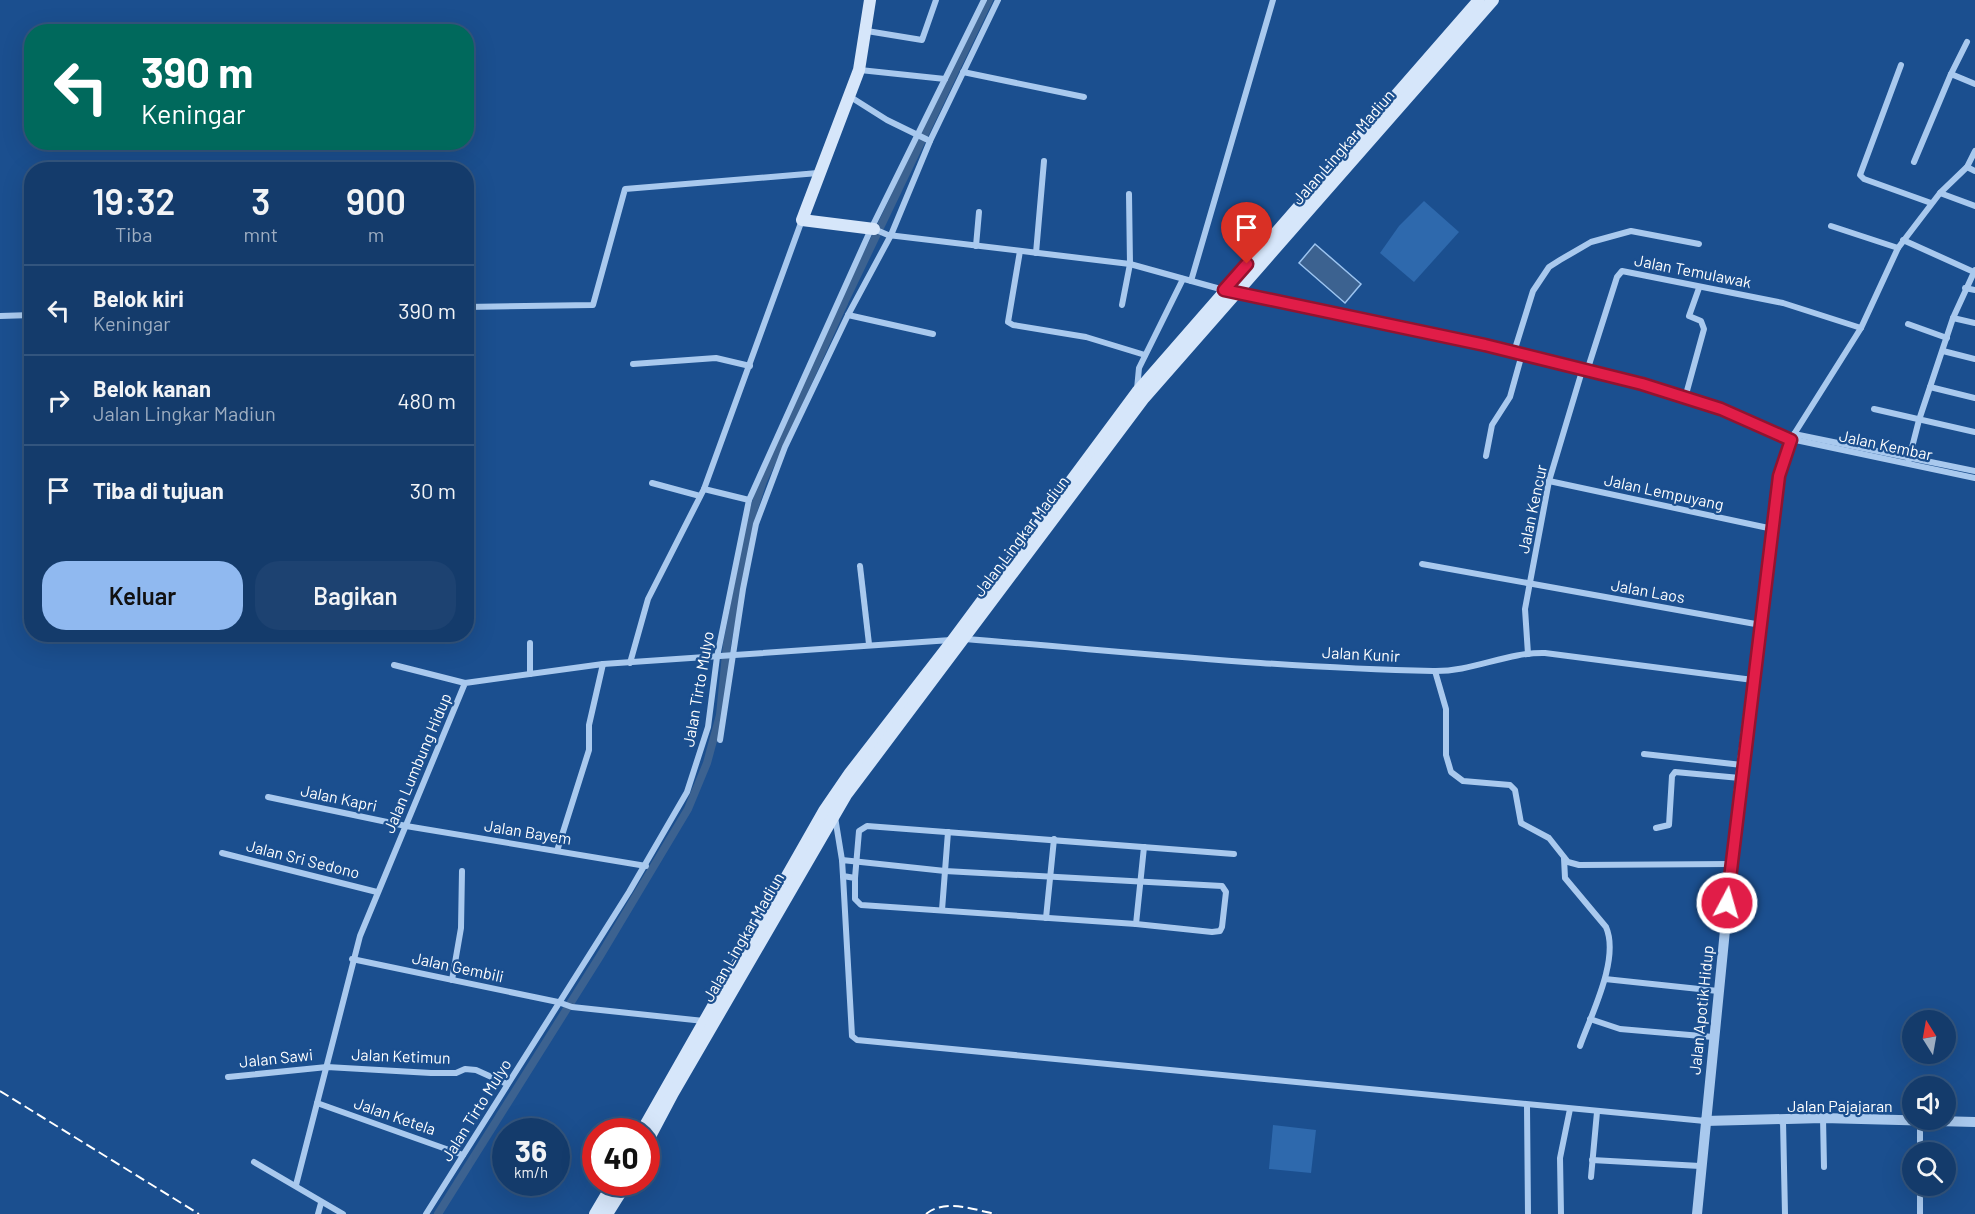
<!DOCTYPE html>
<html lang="id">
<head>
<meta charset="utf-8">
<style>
	:root { --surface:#143b6b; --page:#1d4271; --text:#f1f3f6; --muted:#9dadc1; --line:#33557e; --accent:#90b9f0 }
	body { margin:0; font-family:Barlow,sans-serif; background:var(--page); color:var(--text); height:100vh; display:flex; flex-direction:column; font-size:22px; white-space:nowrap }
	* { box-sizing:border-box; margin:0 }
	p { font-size:20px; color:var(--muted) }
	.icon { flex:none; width:33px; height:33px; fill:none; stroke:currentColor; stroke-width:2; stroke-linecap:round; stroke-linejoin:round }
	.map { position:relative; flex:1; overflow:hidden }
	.sheet { position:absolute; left:24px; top:162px; width:450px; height:480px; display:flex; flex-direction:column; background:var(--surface); border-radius:24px; box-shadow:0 6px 24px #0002,0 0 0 2px var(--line) }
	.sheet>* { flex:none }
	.hud { position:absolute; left:24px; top:24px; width:450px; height:126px; border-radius:24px; box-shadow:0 6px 24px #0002,0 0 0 2px var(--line); background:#00695c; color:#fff; overflow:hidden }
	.needle { width:39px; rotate:349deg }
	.controls { position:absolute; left:1902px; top:1010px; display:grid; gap:12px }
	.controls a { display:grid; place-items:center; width:54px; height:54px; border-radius:50%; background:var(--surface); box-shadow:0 6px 24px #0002,0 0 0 2px var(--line); font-size:30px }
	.speed { position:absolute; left:492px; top:1118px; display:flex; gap:12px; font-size:30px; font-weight:700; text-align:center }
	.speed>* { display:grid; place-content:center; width:78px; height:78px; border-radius:50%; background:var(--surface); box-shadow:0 6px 24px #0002,0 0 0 2px var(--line); line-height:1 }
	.speed small { font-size:15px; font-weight:400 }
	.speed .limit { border:9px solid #d22; background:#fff; color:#111 }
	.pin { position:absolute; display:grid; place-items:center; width:51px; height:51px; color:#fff; margin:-62px -26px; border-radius:50% 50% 50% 0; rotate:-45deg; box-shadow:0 0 6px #0007 }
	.pin .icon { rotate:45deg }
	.me { position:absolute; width:66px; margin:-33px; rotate:6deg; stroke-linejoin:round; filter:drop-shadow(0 0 4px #0008) }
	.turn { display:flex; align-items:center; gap:21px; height:126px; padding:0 18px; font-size:27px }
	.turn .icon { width:78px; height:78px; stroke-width:2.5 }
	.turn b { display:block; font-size:42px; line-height:51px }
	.eta { display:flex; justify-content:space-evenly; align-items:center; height:102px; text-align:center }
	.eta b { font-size:36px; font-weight:600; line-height:42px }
	.button { display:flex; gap:12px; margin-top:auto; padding:12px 18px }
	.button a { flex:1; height:69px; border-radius:24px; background:var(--accent); color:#111; font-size:24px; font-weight:600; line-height:69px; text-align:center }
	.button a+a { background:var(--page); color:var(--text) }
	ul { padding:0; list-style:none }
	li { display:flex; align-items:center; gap:18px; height:90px; padding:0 18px; border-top:2px solid var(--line) }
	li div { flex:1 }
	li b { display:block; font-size:22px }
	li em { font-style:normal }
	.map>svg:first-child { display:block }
	.green { fill:#2e69ad }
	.water { fill:#3c6290; stroke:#9cc4f0; stroke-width:1.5 }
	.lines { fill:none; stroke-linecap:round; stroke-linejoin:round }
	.canal { stroke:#3c6290; stroke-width:8 }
	.minor { stroke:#a9c9ee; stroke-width:6 }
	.tertiary { stroke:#a9c9ee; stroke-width:10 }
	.secondary { stroke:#d6e6fa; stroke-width:12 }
	.rail { stroke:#fff; stroke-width:2; stroke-dasharray:10 4.5; stroke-linecap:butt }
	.route-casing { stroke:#92132f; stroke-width:15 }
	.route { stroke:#e11d48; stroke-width:10 }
	.labels { text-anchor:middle; stroke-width:4.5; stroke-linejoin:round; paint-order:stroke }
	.street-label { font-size:16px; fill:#fff; stroke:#1b4f8f }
</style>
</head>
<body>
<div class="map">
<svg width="1975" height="1214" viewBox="0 0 1975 1214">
	<rect width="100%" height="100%" fill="#1b4f8f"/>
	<!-- green -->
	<g class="green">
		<path d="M1424,201l35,31 -45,50 -34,-29 19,-27z"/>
		<path d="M1273,1125l43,5 -5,43 -42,-4z"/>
	</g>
	<!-- water -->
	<path class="water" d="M1315,244l46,40 -16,19 -46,-40z"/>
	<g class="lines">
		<!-- canal -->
		<g class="canal">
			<path d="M842,307l147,-307"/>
			<path d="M438,1214l162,-258 88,-147 19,-46 13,-48 7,-71 25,-129 11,-34 81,-178"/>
		</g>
		<!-- minor -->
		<g class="minor">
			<path d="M867,31l55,9 14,-40"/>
			<path d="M1901,65l-41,110 4,4 67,24"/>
			<path d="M860,70l85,9"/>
			<path d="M963,72l121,25"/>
			<path d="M1951,74l16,-32"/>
			<path d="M849,96l38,24 43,21"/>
			<path d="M1975,151l-8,16 -27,26 -42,55 -37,80 -70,111 184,39"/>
			<path d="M1914,162l37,-88 24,10"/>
			<path d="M1967,167l8,4"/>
			<path d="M1940,193l35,13"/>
			<path d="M1831,226l67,22"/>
			<path d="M874,229l14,6 242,29 94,26"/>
			<path d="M1903,240l71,32"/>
			<path d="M976,246l3,-34"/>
			<path d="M1020,251l-12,71 5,3 73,12 59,18"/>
			<path d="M1036,253l8,-92"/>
			<path d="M1191,281l82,-281"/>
			<path d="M1965,288l10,2"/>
			<path d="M1122,305l8,-41 -1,-70"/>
			<path d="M466,307l127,-2 32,-116 193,-16"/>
			<path d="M848,315l85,19"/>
			<path d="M0,316l32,-1"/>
			<path d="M1953,318l22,5"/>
			<path d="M1908,324l39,14"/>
			<path d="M1943,351l32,8"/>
			<path d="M1514,352l19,-61 16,-24 11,-7 31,-18 40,-11 68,13"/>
			<path d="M633,364l83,-6 34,8"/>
			<path d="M1587,371l30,-94 5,-6 161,32 78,25"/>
			<path d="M1930,387l45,11"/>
			<path d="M1137,389l2,-21 44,-89"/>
			<path d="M1685,398l19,-69 -3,-8 -12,-5 10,-28"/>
			<path d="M1874,409l101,23"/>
			<path d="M1794,434l181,37"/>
			<path d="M1486,456l6,-31 18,-28 12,-43"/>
			<path d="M1908,463l11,-43 34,-102 22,-48"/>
			<path d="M1549,481l224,48"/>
			<path d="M652,483l48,13"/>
			<path d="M704,489l45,11"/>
			<path d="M1422,564l339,61"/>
			<path d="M860,566l9,78"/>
			<path d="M965,639c156,12 312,29 468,32 39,1 74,-19 112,-18l208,27"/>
			<path d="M1528,654l-3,-45 24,-128 33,-110"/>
			<path d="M630,663l18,-64 56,-110 98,-269"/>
			<path d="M394,665l71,18"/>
			<path d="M1435,671l11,38v46l5,17 12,9 47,4 5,5 6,33 28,15 19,24 11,3 153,-1"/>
			<path d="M530,674v-31"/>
			<path d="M720,740l23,-151 13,-65 29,-77 63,-132 43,-80 39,-94 68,-141"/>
			<path d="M1644,754l98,11"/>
			<path d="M268,797l138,29 240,40"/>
			<path d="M835,817l7,43"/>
			<path d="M1656,828l13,-3 3,-49 3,-4 65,6"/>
			<path d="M557,851l32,-101v-25l14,-61"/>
			<path d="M222,853l155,39"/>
			<path d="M1564,858l1,20 41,49c14,32 -15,88 -26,119"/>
			<path d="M842,860l103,11 277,15 4,6 -4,35 -2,4 -8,1 -76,-8 -275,-19 -6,-6v-21l-12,-2z"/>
			<path d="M843,876l9,160 5,4 848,81"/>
			<path d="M855,878l4,-47 8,-5 367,28"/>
			<path d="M942,910l6,-78"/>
			<path d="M1046,918l8,-79"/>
			<path d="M1136,924l8,-77"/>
			<path d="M352,959l206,43 14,5 132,14"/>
			<path d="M1605,979l113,12"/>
			<path d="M452,980l9,-52 1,-57"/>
			<path d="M1590,1019l30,10 93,8"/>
			<path d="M228,1077l99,-10 104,6h25l9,-4 11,1 31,14"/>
			<path d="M317,1103l146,52"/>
			<path d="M1527,1106l1,108"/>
			<path d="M1823,1118l1,49"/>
			<path d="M1783,1121l2,93"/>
			<path d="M1920,1152v-30"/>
			<path d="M1592,1160l108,6"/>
			<path d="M254,1162l89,52"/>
			<path d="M1591,1177l6,-65"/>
			<path d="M296,1185l64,-249 105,-253 138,-19 348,-24"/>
			<path d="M318,1214l3,-11"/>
			<path d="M426,1214l203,-322 58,-100 21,-65 9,-70 32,-157 122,-271 113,-229"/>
			<path d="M1561,1214l-1,-56 10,-49"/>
			<path d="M1920,1214v-29"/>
		</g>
		<!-- tertiary -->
		<g class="tertiary">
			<path d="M1230,291l255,54 157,39 79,25 70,30 -12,37 -39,302 -43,436"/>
			<path d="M1705,1121l118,-3 152,4"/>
		</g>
		<!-- secondary -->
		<g class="secondary">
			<path d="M870,0l-11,70 -57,150 72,9"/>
			<path d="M642,1131l182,-320 26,-38 103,-133 184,-248 342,-392"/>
			<path d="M646,1144l27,-51 173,-298 298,-397 349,-398"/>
			<path d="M595,1214l19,-32"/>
			<path d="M607,1214l20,-32"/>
		</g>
		<!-- rail -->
		<g class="rail">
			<path d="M0,1091l199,123"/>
			<path d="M926,1214c20,-16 48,-4 70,0"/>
		</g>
	</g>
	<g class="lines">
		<defs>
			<path id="route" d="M1247,264l-23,26 261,55 157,39 79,25 70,31 -12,36 -52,427"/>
		</defs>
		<!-- route casing -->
		<use href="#route" class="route-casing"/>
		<!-- route -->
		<use href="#route" class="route"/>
	</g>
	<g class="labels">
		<!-- street labels -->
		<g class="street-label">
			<text transform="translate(1343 147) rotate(-49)" y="6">Jalan Lingkar Madiun</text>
			<text transform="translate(1693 271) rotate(11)" y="6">Jalan Temulawak</text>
			<text transform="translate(1886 445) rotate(12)" y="6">Jalan Kembar</text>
			<text transform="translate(1664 492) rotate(12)" y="6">Jalan Lempuyang</text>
			<text transform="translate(1532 509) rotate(-78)" y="6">Jalan Kencur</text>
			<text transform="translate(1021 536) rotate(-53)" y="6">Jalan Lingkar Madiun</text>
			<text transform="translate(1648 591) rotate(10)" y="6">Jalan Laos</text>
			<text transform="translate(1361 654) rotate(3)" y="6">Jalan Kunir</text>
			<text transform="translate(698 689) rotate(-80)" y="6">Jalan Tirto Mulyo</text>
			<text transform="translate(417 763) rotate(-67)" y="6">Jalan Lumbung Hidup</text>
			<text transform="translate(339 798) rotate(12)" y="6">Jalan Kapri</text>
			<text transform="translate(528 832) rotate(9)" y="6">Jalan Bayem</text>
			<text transform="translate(303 859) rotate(14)" y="6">Jalan Sri Sedono</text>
			<text transform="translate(743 937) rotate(-60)" y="6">Jalan Lingkar Madiun</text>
			<text transform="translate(458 967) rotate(12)" y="6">Jalan Gembili</text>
			<text transform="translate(1701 1010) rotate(-84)" y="6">Jalan Apotik Hidup</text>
			<text transform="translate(401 1056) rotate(2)" y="6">Jalan Ketimun</text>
			<text transform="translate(276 1058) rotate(-6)" y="6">Jalan Sawi</text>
			<text x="1840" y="1112">Jalan Pajajaran</text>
			<text transform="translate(476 1110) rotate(-58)" y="6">Jalan Tirto Mulyo</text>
			<text transform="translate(395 1116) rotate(19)" y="6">Jalan Ketela</text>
		</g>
	</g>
</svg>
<div class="controls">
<a><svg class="needle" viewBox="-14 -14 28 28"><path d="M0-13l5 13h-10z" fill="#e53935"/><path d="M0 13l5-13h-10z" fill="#9dadc1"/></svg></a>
<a><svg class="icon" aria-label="sound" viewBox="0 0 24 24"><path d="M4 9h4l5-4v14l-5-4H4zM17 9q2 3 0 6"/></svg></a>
<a><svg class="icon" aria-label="search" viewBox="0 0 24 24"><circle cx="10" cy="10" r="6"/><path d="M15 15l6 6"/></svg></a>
</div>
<div class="speed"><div>36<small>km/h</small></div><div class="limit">40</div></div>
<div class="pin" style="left:1247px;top:264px;background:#d93025"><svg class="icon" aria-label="arrive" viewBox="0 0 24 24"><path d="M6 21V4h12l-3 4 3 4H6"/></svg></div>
<svg class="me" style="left:1727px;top:903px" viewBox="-20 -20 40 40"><circle r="17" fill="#e11d48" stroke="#fff" stroke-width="3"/><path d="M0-11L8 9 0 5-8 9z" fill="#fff"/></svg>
<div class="hud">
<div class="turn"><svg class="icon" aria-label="left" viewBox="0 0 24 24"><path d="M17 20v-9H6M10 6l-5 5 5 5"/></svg><div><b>390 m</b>Keningar</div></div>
</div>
<section class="sheet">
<div class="eta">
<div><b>19:32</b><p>Tiba</p></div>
<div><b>3</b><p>mnt</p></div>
<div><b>900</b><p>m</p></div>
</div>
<ul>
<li><svg class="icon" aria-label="left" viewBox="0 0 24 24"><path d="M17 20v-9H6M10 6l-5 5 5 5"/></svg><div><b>Belok kiri</b><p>Keningar</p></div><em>390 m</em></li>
<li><svg class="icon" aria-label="right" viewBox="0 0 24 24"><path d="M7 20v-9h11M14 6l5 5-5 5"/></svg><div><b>Belok kanan</b><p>Jalan Lingkar Madiun</p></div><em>480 m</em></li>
<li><svg class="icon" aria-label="arrive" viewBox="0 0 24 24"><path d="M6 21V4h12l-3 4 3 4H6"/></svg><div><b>Tiba di tujuan</b></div><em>30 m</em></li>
</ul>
<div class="button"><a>Keluar</a><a>Bagikan</a></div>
</section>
</div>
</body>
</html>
